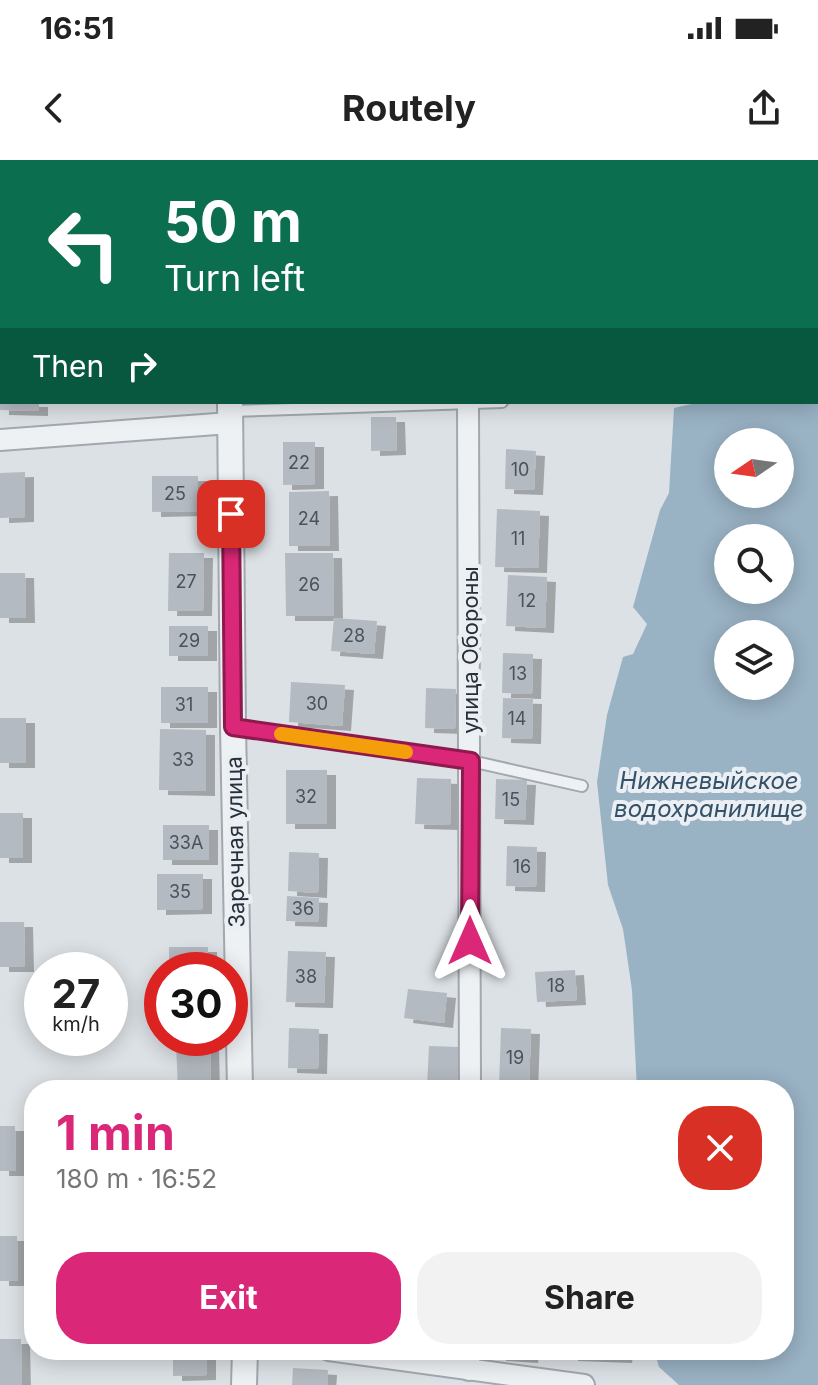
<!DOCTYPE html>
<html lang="en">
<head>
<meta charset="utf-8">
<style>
	:root { --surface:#fff; --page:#f2f2f2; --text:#222; --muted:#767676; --accent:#db2777 }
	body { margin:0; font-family:Inter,sans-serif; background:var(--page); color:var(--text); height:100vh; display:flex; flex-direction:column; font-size:30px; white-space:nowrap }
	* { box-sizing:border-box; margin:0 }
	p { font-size:26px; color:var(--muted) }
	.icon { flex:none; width:44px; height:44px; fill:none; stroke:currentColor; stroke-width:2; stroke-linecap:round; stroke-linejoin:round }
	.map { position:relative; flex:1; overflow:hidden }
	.sheet { position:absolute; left:24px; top:920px; width:770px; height:280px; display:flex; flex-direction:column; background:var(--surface); border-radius:32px; box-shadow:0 4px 20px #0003 }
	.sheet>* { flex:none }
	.top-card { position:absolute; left:0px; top:0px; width:818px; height:244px; box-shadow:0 4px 20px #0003; background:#0b6e4f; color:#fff; overflow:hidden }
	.needle { width:52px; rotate:257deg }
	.controls { position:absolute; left:714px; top:268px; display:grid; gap:16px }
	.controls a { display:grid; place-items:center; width:80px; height:80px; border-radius:50%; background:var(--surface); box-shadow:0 4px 20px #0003; font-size:40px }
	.speed { position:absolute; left:24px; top:792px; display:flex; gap:16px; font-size:40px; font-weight:700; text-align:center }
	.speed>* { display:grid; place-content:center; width:104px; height:104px; border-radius:50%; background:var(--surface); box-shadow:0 4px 20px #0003; line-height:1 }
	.speed small { font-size:20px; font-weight:400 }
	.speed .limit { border:12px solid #d22; background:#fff; color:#111 }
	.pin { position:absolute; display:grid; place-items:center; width:68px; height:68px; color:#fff; margin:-34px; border-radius:16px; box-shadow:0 4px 12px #0006 }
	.me { position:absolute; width:88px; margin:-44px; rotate:0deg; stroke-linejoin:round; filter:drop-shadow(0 0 6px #0008) }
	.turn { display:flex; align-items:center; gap:28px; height:168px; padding:0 32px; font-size:36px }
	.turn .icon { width:104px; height:104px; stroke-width:2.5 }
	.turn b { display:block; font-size:56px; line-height:68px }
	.then { display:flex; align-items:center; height:76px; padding:0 32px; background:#0003; gap:16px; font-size:30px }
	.round { display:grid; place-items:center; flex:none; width:84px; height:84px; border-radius:32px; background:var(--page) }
	.headline { display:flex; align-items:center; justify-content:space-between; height:136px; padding:0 32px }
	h1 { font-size:48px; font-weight:700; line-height:60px; color:var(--accent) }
	.primary-button { display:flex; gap:16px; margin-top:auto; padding:16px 32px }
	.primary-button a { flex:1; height:92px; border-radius:32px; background:var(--accent); color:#fff; font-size:32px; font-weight:700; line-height:92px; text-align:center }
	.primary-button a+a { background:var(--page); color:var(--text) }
	.status { display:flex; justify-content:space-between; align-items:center; height:56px; padding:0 40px; background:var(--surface); direction:ltr }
	.status svg { height:22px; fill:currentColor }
	header { display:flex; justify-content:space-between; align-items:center; height:104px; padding:0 32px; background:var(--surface); font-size:36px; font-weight:700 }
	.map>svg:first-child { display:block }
	.water { fill:#99b2c4; fill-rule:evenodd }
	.building { fill:#b4bac1; filter:url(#shadow) }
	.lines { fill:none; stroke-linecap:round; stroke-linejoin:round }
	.service-casing { stroke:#a2a8ae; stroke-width:14 }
	.minor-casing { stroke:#a2a8ae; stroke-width:24 }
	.tertiary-casing { stroke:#a2a8ae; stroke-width:28 }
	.service { stroke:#eef1f4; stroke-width:10 }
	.minor { stroke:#eef1f4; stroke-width:20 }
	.tertiary { stroke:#eef1f4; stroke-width:24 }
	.route-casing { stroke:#8e194d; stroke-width:20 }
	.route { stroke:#db2777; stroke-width:14 }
	.slow { stroke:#f59e0b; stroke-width:14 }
	.labels { text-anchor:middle; stroke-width:8; stroke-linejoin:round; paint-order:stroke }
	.number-label { font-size:18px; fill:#4a525c }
	.street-label { font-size:22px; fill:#27303a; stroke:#ebeff3 }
	.water-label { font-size:24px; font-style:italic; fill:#34536b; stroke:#ebeff3 }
</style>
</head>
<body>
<div class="status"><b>16:51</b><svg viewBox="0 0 49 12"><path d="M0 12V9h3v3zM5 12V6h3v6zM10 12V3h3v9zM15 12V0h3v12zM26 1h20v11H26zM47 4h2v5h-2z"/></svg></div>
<header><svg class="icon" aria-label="back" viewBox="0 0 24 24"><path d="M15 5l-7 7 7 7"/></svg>Routely<svg class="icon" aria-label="share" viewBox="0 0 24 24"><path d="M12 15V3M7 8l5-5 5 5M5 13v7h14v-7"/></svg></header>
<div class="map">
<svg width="818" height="1225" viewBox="0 0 818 1225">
	<defs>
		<filter id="shadow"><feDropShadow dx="9" dy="5" stdDeviation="0" flood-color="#0004"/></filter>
	</defs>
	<rect width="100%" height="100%" fill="#dce1e5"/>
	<!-- water -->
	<path class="water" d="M635,0h183v1225h-139l-20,-18 -5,-17h130v-260h-147l-5,-100 -9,-61 -15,-44 -11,-103 10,-67 16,-58 10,-3 14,-30 -14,-17 27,-97 9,-17 5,-85 26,-6h116v-240zM728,282h52v52h-52zM728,378h52v52h-52zM728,474h52v52h-52z"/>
	<!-- building -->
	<g class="building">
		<path d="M0,242h39v9l-39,-1z"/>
		<path d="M371,257h25l1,33 -26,1z"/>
		<path d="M283,282h32v42l-32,1z"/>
		<path d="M506,289l30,2 -2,39 -29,-1z"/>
		<path d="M25,312v45l-25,1v-45z"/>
		<path d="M152,316h46v35l-46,1z"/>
		<path d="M329,331l1,55h-41v-54z"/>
		<path d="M497,349l43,2 -2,57 -43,-1z"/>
		<path d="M169,393h35l-1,58h-35z"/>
		<path d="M285,393h48l1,63h-48z"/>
		<path d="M0,413h25l1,45h-26z"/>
		<path d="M508,415l39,2 -2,51 -39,-2z"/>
		<path d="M334,458l43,3 -3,33 -43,-3z"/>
		<rect x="169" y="466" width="39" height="30"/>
		<path d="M503,493l30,1 -1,40 -30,-1z"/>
		<path d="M291,522l54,3 -3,41 -53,-4z"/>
		<rect x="161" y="527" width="47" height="36"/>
		<path d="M426,528l30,1 -1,40 -30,-1z"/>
		<path d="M503,538l30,1 -1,40 -30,-1z"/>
		<rect x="0" y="558" width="26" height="45"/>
		<path d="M160,569l46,1v61l-47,-1z"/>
		<rect x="286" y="610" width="41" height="54"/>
		<path d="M417,618l34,1 -1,46 -35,-1z"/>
		<path d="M496,619l31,1 -2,40 -30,-1z"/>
		<rect x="0" y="653" width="23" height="45"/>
		<rect x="163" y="665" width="46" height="35"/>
		<path d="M507,686l30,1 -1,40 -30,-1z"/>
		<path d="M289,692l30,1 -1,40 -30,-2z"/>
		<path d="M157,714h46v35l-46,1z"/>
		<path d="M287,736l32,2 -1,24 -32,-1z"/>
		<path d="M0,762h24l1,45h-25z"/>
		<rect x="169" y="787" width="39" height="23"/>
		<path d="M288,791l38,1 -2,51 -38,-1z"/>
		<path d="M575,810l2,30 -40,2 -2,-30z"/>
		<path d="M408,829l39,4 -3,30 -40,-5z"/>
		<path d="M289,868l30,1 -1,40 -30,-1z"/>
		<path d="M501,868l30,1 -2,59 -30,-1z"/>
		<path d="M210,883l1,45 -33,1 -2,-45z"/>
		<path d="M429,886l30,1 -2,40 -30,-1z"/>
		<path d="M0,966h15l1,45h-16z"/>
		<path d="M0,1076h17l1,45h-18z"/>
		<path d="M0,1179h21l1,46h-22z"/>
		<path d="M173,1190h34v25l-34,1z"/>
		<path d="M498,1190h32l-1,8 -32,-2z"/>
		<path d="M569,1190h55l-1,8 -54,-2z"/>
		<path d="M293,1208l35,2 -1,15h-35z"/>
	</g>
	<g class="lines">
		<defs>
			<g id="service">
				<path d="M230,251l272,-9"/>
				<path d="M235,568l236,33 111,25"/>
			</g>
			<g id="minor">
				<path d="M468,0v2"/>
				<path d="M468,242l2,688"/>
				<path d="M0,280l230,-17"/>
				<path d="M329,1190l255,35"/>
				<path d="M469,1210v-20"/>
			</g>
			<g id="tertiary">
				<path d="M228,0v2"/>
				<path d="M230,242l3,325 7,363"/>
				<path d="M244,1225l1,-35"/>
			</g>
		</defs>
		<!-- service casing -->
		<use href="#service" class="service-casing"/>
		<!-- minor casing -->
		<use href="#minor" class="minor-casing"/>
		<!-- tertiary casing -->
		<use href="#tertiary" class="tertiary-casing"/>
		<!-- service -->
		<use href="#service" class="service"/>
		<!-- minor -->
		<use href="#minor" class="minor"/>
		<!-- tertiary -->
		<use href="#tertiary" class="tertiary"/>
	</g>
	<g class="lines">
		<defs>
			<path id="route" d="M231,354l2,213 238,34 -1,180"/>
		</defs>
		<!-- route casing -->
		<use href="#route" class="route-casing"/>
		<!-- route -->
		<use href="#route" class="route"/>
		<!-- slow -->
		<path class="slow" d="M281,574l125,18"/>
	</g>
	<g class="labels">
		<!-- number labels -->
		<g class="number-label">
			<text x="299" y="309">22</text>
			<text x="520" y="316">10</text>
			<text x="175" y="340">25</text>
			<text x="309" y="365">24</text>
			<text x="518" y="385">11</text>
			<text x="186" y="428">27</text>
			<text x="309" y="431">26</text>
			<text x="527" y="447">12</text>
			<text x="354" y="482">28</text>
			<text x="189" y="487">29</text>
			<text x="518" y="520">13</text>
			<text x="317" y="550">30</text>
			<text x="184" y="551">31</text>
			<text x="517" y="565">14</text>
			<text x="183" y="606">33</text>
			<text x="306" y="643">32</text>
			<text x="511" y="646">15</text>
			<text x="186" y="689">33А</text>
			<text x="522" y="713">16</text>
			<text x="180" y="738">35</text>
			<text x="303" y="755">36</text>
			<text x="306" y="823">38</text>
			<text x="556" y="832">18</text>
			<text x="515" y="904">19</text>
		</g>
		<!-- street labels -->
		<g class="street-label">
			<text transform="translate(470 490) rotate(-90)" y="8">улица Обороны</text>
			<text transform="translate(235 682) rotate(-91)" y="8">Заречная улица</text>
		</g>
		<!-- water labels -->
		<g class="water-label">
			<text x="709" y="629">Нижневыйское<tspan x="709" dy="28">водохранилище</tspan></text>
		</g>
	</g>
</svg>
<div class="controls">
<a><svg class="needle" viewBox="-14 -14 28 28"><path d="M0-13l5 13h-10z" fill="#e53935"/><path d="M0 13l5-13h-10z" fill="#767676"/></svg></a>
<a><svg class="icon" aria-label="search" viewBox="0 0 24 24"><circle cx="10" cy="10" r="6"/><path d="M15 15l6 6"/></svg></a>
<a><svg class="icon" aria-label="layers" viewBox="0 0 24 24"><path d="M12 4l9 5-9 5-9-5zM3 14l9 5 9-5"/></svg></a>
</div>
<div class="speed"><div>27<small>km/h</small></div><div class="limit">30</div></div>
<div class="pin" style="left:231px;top:354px;background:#d93025"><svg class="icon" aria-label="arrive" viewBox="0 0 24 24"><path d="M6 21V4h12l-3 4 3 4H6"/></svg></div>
<svg class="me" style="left:470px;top:781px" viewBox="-20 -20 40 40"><path d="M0-17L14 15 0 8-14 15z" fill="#db2777" stroke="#fff" stroke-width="4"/></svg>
<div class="top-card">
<div class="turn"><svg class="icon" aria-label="left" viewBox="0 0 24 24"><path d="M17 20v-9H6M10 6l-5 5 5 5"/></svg><div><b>50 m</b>Turn left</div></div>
<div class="then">Then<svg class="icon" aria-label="right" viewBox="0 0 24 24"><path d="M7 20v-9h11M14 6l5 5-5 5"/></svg></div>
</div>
<section class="sheet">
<div class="headline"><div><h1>1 min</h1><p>180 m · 16:52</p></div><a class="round" style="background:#d93025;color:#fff"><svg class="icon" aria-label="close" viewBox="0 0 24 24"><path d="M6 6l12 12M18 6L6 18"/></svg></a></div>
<div class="primary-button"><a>Exit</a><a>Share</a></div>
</section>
</div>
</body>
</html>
